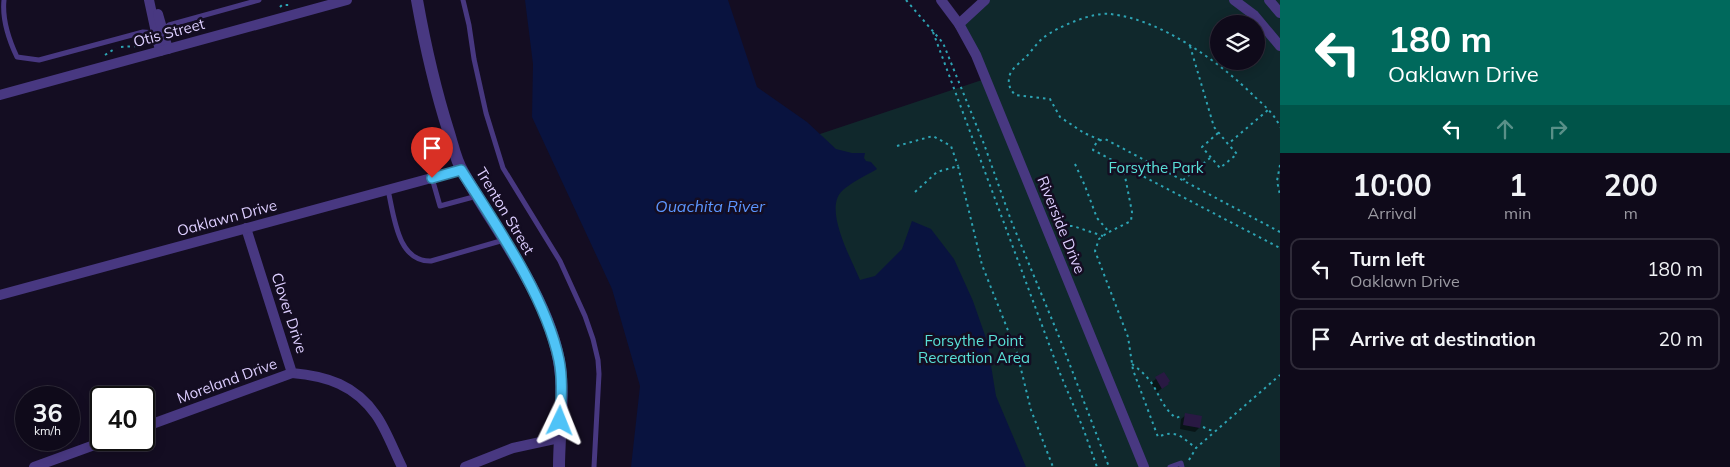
<!DOCTYPE html>
<html lang="en">
<head>
<meta charset="utf-8">
<style>
	:root { --surface:#0f0a1a; --page:#1d1827; --text:#f1f3f6; --muted:#9b9aa2; --line:#2f2b39 }
	body { margin:0; font-family:Mulish,sans-serif; background:var(--page); color:var(--text); height:100vh; display:flex; flex-direction:column; font-size:19px; white-space:nowrap }
	* { box-sizing:border-box; margin:0 }
	p { font-size:16px; color:var(--muted) }
	.icon { flex:none; width:28px; height:28px; fill:none; stroke:currentColor; stroke-width:2; stroke-linecap:round; stroke-linejoin:round }
	.map { position:relative; flex:1; overflow:hidden }
	.drawer { display:flex; flex-direction:column; background:var(--surface); width:450px }
	.drawer>* { flex:none }
	.banner { background:#00695c; color:#fff; overflow:hidden }
	.tools { position:absolute; left:1210px; top:15px; display:grid; gap:10px }
	.tools a { display:grid; place-items:center; width:55px; height:55px; border-radius:50%; background:var(--surface); box-shadow:0 2px 12px #0003,0 0 0 1px var(--line); font-size:25px }
	.speed { position:absolute; left:15px; top:386px; display:flex; gap:10px; font-size:25px; font-weight:700; text-align:center }
	.speed>* { display:grid; place-content:center; width:65px; height:65px; border-radius:50%; background:var(--surface); box-shadow:0 2px 12px #0003,0 0 0 1px var(--line); line-height:1 }
	.speed small { font-size:12px; font-weight:400 }
	.speed .limit { border:2px solid #111; border-radius:8px; background:#fff; color:#111 }
	.pin { position:absolute; display:grid; place-items:center; width:42px; height:42px; color:#fff; margin:-51px -21px; border-radius:50% 50% 50% 0; rotate:-45deg; box-shadow:0 0 5px #0007 }
	.pin .icon { rotate:45deg }
	.me { position:absolute; width:55px; margin:-28px; rotate:2deg; stroke-linejoin:round; filter:drop-shadow(0 0 4px #0008) }
	.turn { display:flex; align-items:center; gap:18px; height:105px; padding:0 25px; font-size:22px }
	.turn .icon { width:65px; height:65px; stroke-width:2.5 }
	.turn b { display:block; font-size:35px; line-height:42px }
	.lanes { display:flex; align-items:center; height:48px; padding:0 25px; background:#0003; justify-content:center; gap:25px; direction:ltr }
	.lanes .off { opacity:.35 }
	.eta { display:flex; justify-content:space-evenly; align-items:center; height:85px; text-align:center }
	.eta b { font-size:30px; font-weight:700; line-height:35px }
	ul { padding:0; list-style:none }
	li { display:flex; align-items:center; gap:15px; height:62px; margin:0 10px 8px; padding:0 15px; border:2px solid var(--line); border-radius:10px }
	li div { flex:1 }
	li b { display:block; font-size:19px }
	li em { font-style:normal }
	main { display:flex; flex:1; min-height:0 }
	.map>svg:first-child { display:block }
	.green { fill:#10282c; fill-rule:evenodd }
	.water { fill:#09133f }
	.shadow { fill:#0007 }
	.building { fill:#291943 }
	.lines { fill:none; stroke-linecap:round; stroke-linejoin:round }
	.path { stroke:#2da4b4; stroke-width:2; stroke-dasharray:2.5 4; stroke-linecap:butt }
	.service { stroke:#483881; stroke-width:5 }
	.minor { stroke:#483881; stroke-width:10 }
	.tertiary { stroke:#483881; stroke-width:12 }
	.route-casing { stroke:#337fa1; stroke-width:12 }
	.route { stroke:#4fc3f7; stroke-width:9 }
	.labels { text-anchor:middle; stroke-width:5; stroke-linejoin:round; paint-order:stroke }
	.street-label { font-size:15px; fill:#ddceff; stroke:#140d22 }
	.park-label { font-size:15px; fill:#59e0d7; stroke:#140d22 }
	.water-label { font-size:16px; font-style:italic; fill:#5c96ff; stroke:#140d22 }
</style>
</head>
<body>
<main>
<div class="map">
<svg width="1280" height="467" viewBox="0 0 1280 467">
	<rect width="100%" height="100%" fill="#140d22"/>
	<!-- green -->
	<path class="green" d="M985,0h295v467h-384l-112,-321 198,-66 -23,-56zM1219,24h37v37h-37z"/>
	<!-- water -->
	<path class="water" d="M525,0h203l29,87 50,35 29,27 16,4h13l-1,5 2,3 5,1 6,7c-10,6 -29,15 -36,23 -17,19 11,68 19,88l15,-4 27,-27 10,-28 19,8 23,30 19,42 14,40 9,55 30,71h-395l9,-81 -28,-97 -80,-172 1,-53z"/>
	<!-- shadow -->
	<g class="shadow">
		<path d="M1163,373l5,11 -11,8 -6,-9z"/>
		<path d="M1186,415l13,13 -4,4 -15,-3 1,-10z"/>
	</g>
	<!-- building -->
	<g class="building">
		<path d="M1164,372l6,9 -2,2 1,1 -7,5 -7,-12z"/>
		<path d="M1185,413l17,3 -2,12 -17,-3z"/>
	</g>
	<g class="lines">
		<!-- path -->
		<g class="path">
			<path d="M906,0l37,43 41,101 28,79 48,116 49,128"/>
			<path d="M280,7l2,-2h7"/>
			<path d="M933,32l126,339 24,57 14,39"/>
			<path d="M1190,46l24,81 14,17 40,-34"/>
			<path d="M121,47l15,-1"/>
			<path d="M105,55l11,-7"/>
			<path d="M1218,133l-16,14 18,21 17,-14 -9,-10"/>
			<path d="M1100,140l-16,-7 -24,-16 -10,-18 -35,-4c-4,-5 -7,-9 -6,-17 1,-8 10,-15 16,-20 6,-6 11,-14 18,-20 14,-11 49,-26 67,-24 51,5 111,49 146,84 10,9 19,17 24,29"/>
			<path d="M897,146l36,-10 18,10 7,20"/>
			<path d="M1075,164l10,22 12,32 12,14"/>
			<path d="M1280,165l-3,16 3,14"/>
			<path d="M1123,166l9,46 -1,9 -24,12 -8,6 -4,12 33,86 5,33 25,67c19,-8 23,0 38,11"/>
			<path d="M1183,180l27,-22"/>
			<path d="M915,192l22,-20 21,-6 24,99 35,88 14,57 22,57"/>
			<path d="M1057,226h16l30,10"/>
			<path d="M1280,232l-175,-93c-7,1 -10,4 -12,11l187,98"/>
			<path d="M1132,364c8,6 15,12 21,21 7,12 11,24 23,33l5,-2"/>
			<path d="M1203,427l7,3 5,1"/>
			<path d="M1189,460l7,-12 84,-73"/>
		</g>
		<!-- service -->
		<g class="service">
			<path d="M4,0c-2,19 5,40 13,57l22,3 104,-28 13,1"/>
			<path d="M463,0l6,25 5,34 12,54 17,55 57,93 25,55 8,23 5,21 1,14 -5,93"/>
			<path d="M163,30l6,-5 90,-25"/>
			<path d="M432,178l8,28 37,-10"/>
			<path d="M388,190c6,25 9,72 43,71l73,-21"/>
			<path d="M1170,467l11,-4 1,4"/>
		</g>
		<!-- minor -->
		<g class="minor">
			<path d="M149,0l11,51"/>
			<path d="M941,0l18,24 17,31 168,412"/>
			<path d="M1234,0l20,15 26,31"/>
			<path d="M1269,0l11,13"/>
			<path d="M158,14l10,35"/>
			<path d="M959,24l26,-24"/>
			<path d="M0,95l347,-95"/>
			<path d="M246,228l46,145c35,3 63,12 84,42 10,14 18,36 26,52"/>
			<path d="M0,295l461,-125"/>
			<path d="M144,427l148,-54"/>
			<path d="M34,467l74,-27"/>
			<path d="M465,467l48,-19 46,-10"/>
		</g>
		<!-- tertiary -->
		<path class="tertiary" d="M417,0c8,45 18,89 32,133 4,13 7,28 14,39 32,58 84,122 96,189 6,32 0,73 0,106"/>
	</g>
	<g class="lines">
		<defs>
			<path id="route" d="M432,178l29,-8c35,55 85,127 98,190 4,20 2,41 1,61"/>
		</defs>
		<!-- route casing -->
		<use href="#route" class="route-casing"/>
		<!-- route -->
		<use href="#route" class="route"/>
	</g>
	<g class="labels">
		<!-- street labels -->
		<g class="street-label">
			<text transform="translate(169 33) rotate(-15)" y="5">Otis Street</text>
			<text transform="translate(505 211) rotate(59)" y="5">Trenton Street</text>
			<text transform="translate(227 218) rotate(-15)" y="5">Oaklawn Drive</text>
			<text transform="translate(1061 225) rotate(68)" y="5">Riverside Drive</text>
			<text transform="translate(289 313) rotate(72)" y="5">Clover Drive</text>
			<text transform="translate(227 381) rotate(-20)" y="5">Moreland Drive</text>
		</g>
		<!-- park labels -->
		<g class="park-label">
			<text x="1156" y="173">Forsythe Park</text>
			<text x="974" y="346">Forsythe Point<tspan x="974" dy="17">Recreation Area</tspan></text>
		</g>
		<!-- water labels -->
		<g class="water-label">
			<text x="710" y="212">Ouachita River</text>
		</g>
	</g>
</svg>
<div class="tools">
<a><svg class="icon" aria-label="layers" viewBox="0 0 24 24"><path d="M12 4l9 5-9 5-9-5zM3 14l9 5 9-5"/></svg></a>
</div>
<div class="speed"><div>36<small>km/h</small></div><div class="limit">40</div></div>
<div class="pin" style="left:432px;top:178px;background:#d93025"><svg class="icon" aria-label="arrive" viewBox="0 0 24 24"><path d="M6 21V4h12l-3 4 3 4H6"/></svg></div>
<svg class="me" style="left:560px;top:421px" viewBox="-20 -20 40 40"><path d="M0-17L14 15 0 8-14 15z" fill="#4fc3f7" stroke="#fff" stroke-width="4"/></svg>
</div>
<section class="drawer">
<div class="banner">
<div class="turn"><svg class="icon" aria-label="left" viewBox="0 0 24 24"><path d="M17 20v-9H6M10 6l-5 5 5 5"/></svg><div><b>180 m</b>Oaklawn Drive</div></div>
<div class="lanes"><svg class="icon" aria-label="left" viewBox="0 0 24 24"><path d="M17 20v-9H6M10 6l-5 5 5 5"/></svg><svg class="icon off" aria-label="ahead" viewBox="0 0 24 24"><path d="M12 20V5M6 11l6-6 6 6"/></svg><svg class="icon off" aria-label="right" viewBox="0 0 24 24"><path d="M7 20v-9h11M14 6l5 5-5 5"/></svg></div>
</div>
<div class="eta">
<div><b>10:00</b><p>Arrival</p></div>
<div><b>1</b><p>min</p></div>
<div><b>200</b><p>m</p></div>
</div>
<ul>
<li><svg class="icon" aria-label="left" viewBox="0 0 24 24"><path d="M17 20v-9H6M10 6l-5 5 5 5"/></svg><div><b>Turn left</b><p>Oaklawn Drive</p></div><em>180 m</em></li>
<li><svg class="icon" aria-label="arrive" viewBox="0 0 24 24"><path d="M6 21V4h12l-3 4 3 4H6"/></svg><div><b>Arrive at destination</b></div><em>20 m</em></li>
</ul>
</section>
</main>
</body>
</html>
